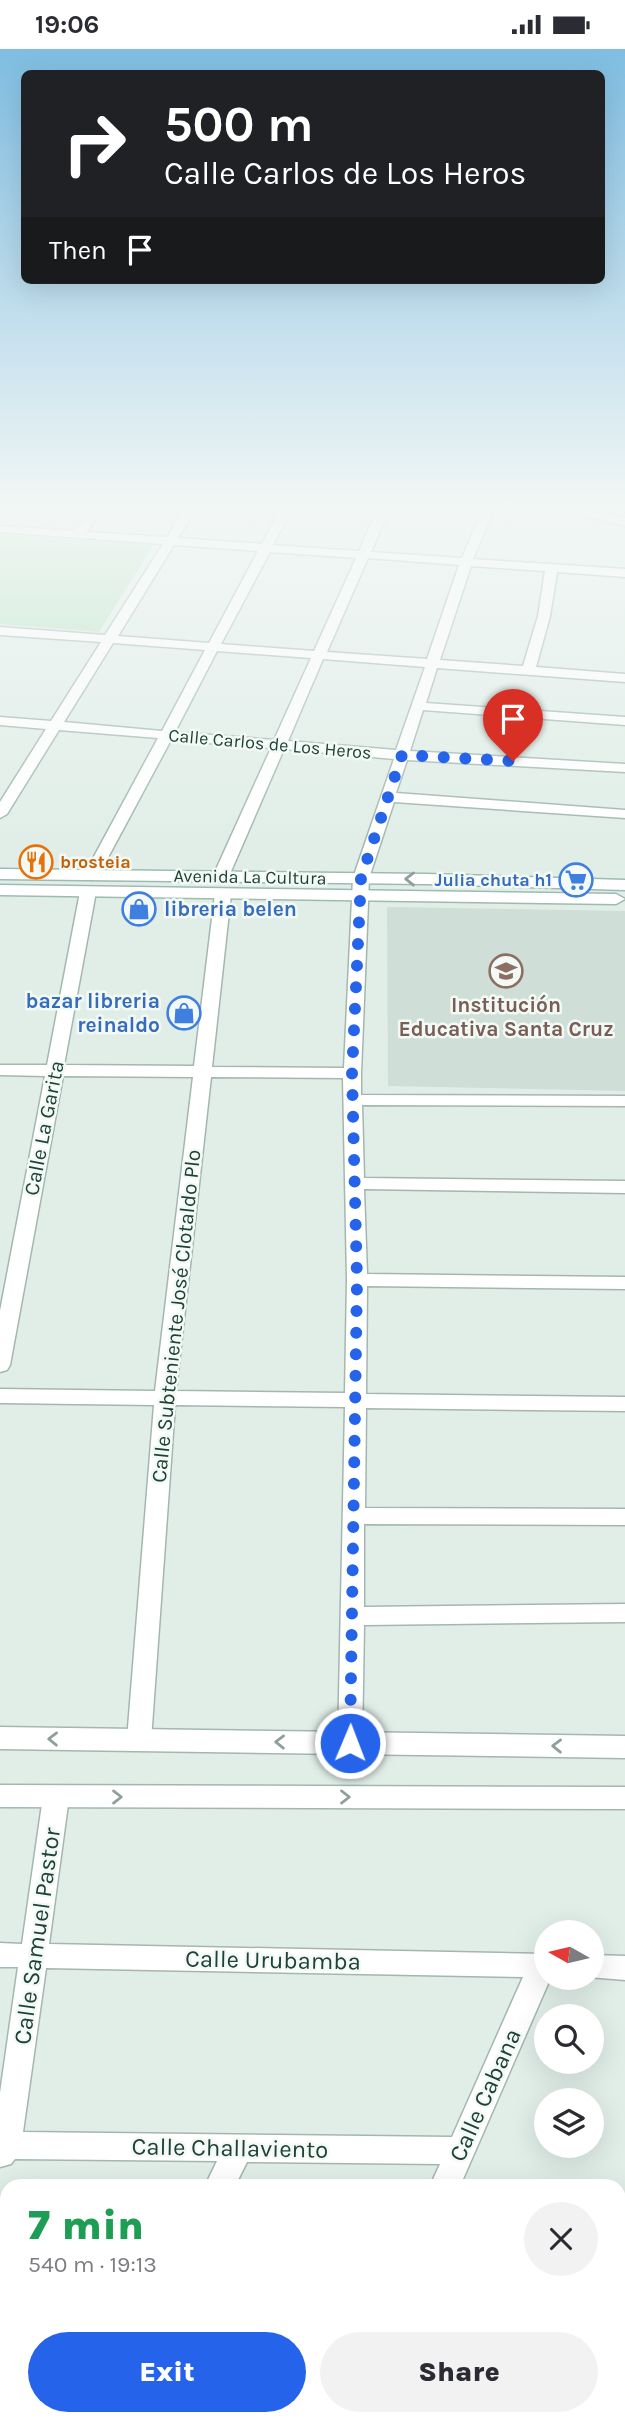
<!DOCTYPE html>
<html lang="en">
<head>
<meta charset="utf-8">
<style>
	:root { --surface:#fff; --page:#f2f2f3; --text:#2b2b33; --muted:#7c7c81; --accent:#2563eb }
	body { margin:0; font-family:Karla,sans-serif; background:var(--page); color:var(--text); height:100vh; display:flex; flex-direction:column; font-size:26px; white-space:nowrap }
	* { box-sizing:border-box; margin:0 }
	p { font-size:23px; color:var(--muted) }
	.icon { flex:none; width:38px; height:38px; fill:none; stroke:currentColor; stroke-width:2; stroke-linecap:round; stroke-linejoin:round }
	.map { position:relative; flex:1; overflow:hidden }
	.drawer { position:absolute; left:0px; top:2130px; width:626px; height:247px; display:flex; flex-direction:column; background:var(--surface); border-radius:21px 21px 0 0; box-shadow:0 7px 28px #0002 }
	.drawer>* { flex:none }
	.hud { position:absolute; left:21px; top:21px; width:584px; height:214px; border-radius:10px; box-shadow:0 7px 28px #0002; background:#202124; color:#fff; overflow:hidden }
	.needle { width:46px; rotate:278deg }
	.tools { position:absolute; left:534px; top:1871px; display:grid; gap:14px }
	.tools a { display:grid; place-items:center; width:70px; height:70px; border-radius:50%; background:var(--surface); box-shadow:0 7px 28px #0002; font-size:35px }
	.pin { position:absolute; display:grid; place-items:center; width:60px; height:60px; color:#fff; margin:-72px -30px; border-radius:50% 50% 50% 0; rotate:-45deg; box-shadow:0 0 7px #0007 }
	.pin .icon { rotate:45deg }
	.me { position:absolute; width:77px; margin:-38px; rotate:1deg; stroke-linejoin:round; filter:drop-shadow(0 0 5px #0008) }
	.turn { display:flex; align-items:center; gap:24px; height:147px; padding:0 28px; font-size:32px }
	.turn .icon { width:91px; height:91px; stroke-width:2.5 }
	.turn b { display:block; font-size:49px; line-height:60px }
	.then { display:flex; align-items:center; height:66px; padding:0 28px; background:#0003; gap:14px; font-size:26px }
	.round { display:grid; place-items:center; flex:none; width:74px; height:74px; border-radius:37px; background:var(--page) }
	.head { display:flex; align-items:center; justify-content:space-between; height:119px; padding:0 28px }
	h1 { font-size:42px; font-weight:800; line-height:52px; color:#1e9e55 }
	.cta { display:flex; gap:14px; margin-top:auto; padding:14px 28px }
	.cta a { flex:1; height:80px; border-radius:42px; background:var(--accent); color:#fff; font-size:28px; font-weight:800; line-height:80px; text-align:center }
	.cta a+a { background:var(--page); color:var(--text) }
	.status { display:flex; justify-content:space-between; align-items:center; height:49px; padding:0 35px; background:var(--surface); direction:ltr }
	.status svg { height:19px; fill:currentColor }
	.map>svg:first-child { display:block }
	.built { fill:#cfded7 }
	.green { fill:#b8e1c3 }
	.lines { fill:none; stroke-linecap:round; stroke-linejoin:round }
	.minor-casing { stroke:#a3b7b0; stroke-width:3 }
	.tertiary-casing { stroke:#a3b7b0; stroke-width:3 }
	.secondary-casing { stroke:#9ebbb1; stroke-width:3 }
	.minor { fill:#fff; fill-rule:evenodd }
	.tertiary { fill:#fff; fill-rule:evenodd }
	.secondary { fill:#fff; fill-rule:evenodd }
	.oneway { stroke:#8fa09c }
	.route { stroke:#2563eb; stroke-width:12; stroke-dasharray:0 21.6 }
	.labels { text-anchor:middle; stroke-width:5; stroke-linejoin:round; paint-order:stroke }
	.far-street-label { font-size:18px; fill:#1f4138; stroke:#f3faf6 }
	.far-food-label { font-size:18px; font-weight:bold; fill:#c56008; stroke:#f3faf6; text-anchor:start }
	.far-shop-label { font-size:18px; font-weight:bold; fill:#366cbe; stroke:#f3faf6; text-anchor:end }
	.shop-label { font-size:21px; font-weight:bold; fill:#366cbe; stroke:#f3faf6; text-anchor:start }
	.education-label { font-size:21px; font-weight:bold; fill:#785e54; stroke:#f3faf6 }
	.street-label { font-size:21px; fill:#1f4138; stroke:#f3faf6 }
	.near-street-label { font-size:24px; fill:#1f4138; stroke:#f3faf6 }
</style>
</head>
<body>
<div class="status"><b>19:06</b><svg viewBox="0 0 49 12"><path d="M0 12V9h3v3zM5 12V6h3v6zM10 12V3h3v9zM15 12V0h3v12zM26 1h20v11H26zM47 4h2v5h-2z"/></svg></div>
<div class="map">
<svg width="625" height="2375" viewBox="0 0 625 2375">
	<rect width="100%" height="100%" fill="#e1eee8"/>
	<!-- built -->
	<path class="built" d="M387,858l238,4v180l-237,-5z"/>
	<!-- green -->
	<path class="green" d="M0,486l154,9 -55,88 -99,-8z"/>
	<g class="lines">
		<defs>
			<g id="minor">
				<path d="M90,461h12l-16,22 81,5 17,-27h12l-18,28 84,6 18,-34h12l-19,35 86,6 18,-41h12l-18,42 91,6 20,-48h12l-21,49 152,10v8l-68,-5 -7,44 -14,51 89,7v8l-188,-14 -11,35 199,14v8l-202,-15 -13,41 215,13v8l-218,-12 -11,33 229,17v8l-231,-16 -25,76 -8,195v22l264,1v10l-263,-1 2,73 261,3v12l-261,-4 3,85 258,3v12l-258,-3 -1,108 259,3v14l-259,-3 -1,100 260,1v16l-261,-1v83l261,-3v18l-261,3 -2,118 -3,7 -9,3 -9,-3 -3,-7 7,-336 -170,-2 -24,335 -3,7 -9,3 -9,-3 -3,-7 27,-335 -154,-2v-14l155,2 38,-314 -130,-1 -53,289 -3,5 -7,2v-61l45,-235 -45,-1v-10h47l33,-173 8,-5 8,5 -32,173 130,1 21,-172 8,-5 8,5 -19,173 132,1 9,-190 41,-119 -110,-10 -55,127 -8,5 -8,-5 58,-128 -100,-8 -74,138 -5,2 -8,-5 74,-137 -99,-8 -52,84 -7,4v-16l46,-73 -46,-4v-8l51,4 50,-79 -101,-7v-8l105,8 58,-91 -163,-12v-6l75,5zM174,496l84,6 -49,92 -91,-7zM270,503l86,6 -42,93 -93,-7zM368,509l91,7 -32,94 -100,-7zM471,517l74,5 -7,45 -15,50 -83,-6zM113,594l92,7 -43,81 -98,-9zM217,602l94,7 -37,82 -99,-8zM323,610l102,8 -29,83 -108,-9zM211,1028l132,1 4,202 -2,113 -169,-2z"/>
				<path d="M56,1738l9,3 4,7 -20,147 497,10v23h5l-91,209h-30l10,-22 -193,-2 -12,24h-30l12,-25 -202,-2 -4,5 -11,3v-74l18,-126h-18v-24l22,1 21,-147 4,-7zM46,1919l477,9 -71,160 -429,-5z"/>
				<path d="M592,1906l33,1v24l-37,-3h4z"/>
				<path d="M84,2370h33l-2,5h-33z"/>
				<path d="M327,2370h33l-2,5h-33z"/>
			</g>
			<g id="tertiary">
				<path d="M564,461h22l39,8v8z"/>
				<path d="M0,1678l625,9v22l-625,-9z"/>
				<path d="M0,1736l625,2v22l-625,-2z"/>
			</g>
			<g id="secondary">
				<path d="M0,820l426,5 199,6v10l-199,-6 -426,-5z"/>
				<path d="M0,836l616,9 9,5 -9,5 -616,-9z"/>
			</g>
		</defs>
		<!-- minor casing -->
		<use href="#minor" class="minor-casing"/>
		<!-- tertiary casing -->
		<use href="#tertiary" class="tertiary-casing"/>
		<!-- secondary casing -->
		<use href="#secondary" class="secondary-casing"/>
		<!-- minor -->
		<use href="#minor" class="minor"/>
		<!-- tertiary -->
		<use href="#tertiary" class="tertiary"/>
		<!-- secondary -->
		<use href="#secondary" class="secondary"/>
	</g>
	<!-- one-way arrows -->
	<defs><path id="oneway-chevron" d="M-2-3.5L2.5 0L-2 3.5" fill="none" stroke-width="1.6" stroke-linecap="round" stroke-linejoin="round" transform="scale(1.75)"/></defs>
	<g class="oneway">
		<use href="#oneway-chevron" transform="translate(410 830) rotate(-179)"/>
		<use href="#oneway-chevron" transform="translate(53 1690) rotate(-179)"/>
		<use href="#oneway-chevron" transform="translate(280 1693) rotate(-179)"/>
		<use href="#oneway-chevron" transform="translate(557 1697) rotate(-179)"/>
		<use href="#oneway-chevron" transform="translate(117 1748)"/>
		<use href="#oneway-chevron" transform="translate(345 1748)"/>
	</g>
	<!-- sky -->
	<linearGradient id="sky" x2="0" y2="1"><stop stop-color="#7fbde2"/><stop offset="0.58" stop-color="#f2f7f5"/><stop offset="1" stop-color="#f2f7f5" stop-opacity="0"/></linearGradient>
	<rect width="625" height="793" fill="url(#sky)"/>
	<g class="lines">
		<!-- route -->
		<path class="route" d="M350,1694l7,-463 -5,-207 9,-195 41,-123 111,6"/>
	</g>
	<!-- icons -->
	<defs>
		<symbol id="restaurant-ring" viewBox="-11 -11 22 22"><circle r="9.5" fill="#f3faf6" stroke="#e8710a" stroke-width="1.5"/><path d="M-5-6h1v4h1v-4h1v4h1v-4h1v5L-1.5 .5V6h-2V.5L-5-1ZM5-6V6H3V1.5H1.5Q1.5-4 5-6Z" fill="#e8710a"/></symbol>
		<symbol id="supermarket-ring" viewBox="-11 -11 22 22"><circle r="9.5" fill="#f3faf6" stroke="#3f7fe0" stroke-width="1.5"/><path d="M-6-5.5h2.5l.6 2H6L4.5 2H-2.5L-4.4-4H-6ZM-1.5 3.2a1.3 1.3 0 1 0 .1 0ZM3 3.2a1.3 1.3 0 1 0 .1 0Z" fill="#3f7fe0"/></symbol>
		<symbol id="shop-ring" viewBox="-11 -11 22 22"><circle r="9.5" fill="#f3faf6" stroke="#3f7fe0" stroke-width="1.5"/><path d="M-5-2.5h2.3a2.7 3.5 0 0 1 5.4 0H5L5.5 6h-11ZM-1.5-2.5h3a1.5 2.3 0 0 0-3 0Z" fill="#3f7fe0"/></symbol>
		<symbol id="school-ring" viewBox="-11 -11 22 22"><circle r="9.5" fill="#f3faf6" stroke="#8d6e63" stroke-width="1.5"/><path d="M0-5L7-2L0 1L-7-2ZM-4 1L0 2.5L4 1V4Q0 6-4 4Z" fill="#8d6e63"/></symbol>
	</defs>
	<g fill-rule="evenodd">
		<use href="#restaurant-ring" x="17" y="794" width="38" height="38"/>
		<use href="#supermarket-ring" x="557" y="812" width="38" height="38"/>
		<use href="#shop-ring" x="120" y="841" width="38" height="38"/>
		<use href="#school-ring" x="487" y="903" width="38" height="38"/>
		<use href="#shop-ring" x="165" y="945" width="38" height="38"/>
	</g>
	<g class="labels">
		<!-- far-street labels -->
		<g class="far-street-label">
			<text transform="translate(270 695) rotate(5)" y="6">Calle Carlos de Los Heros</text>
			<text transform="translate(250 828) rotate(1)" y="6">Avenida La Cultura</text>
		</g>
		<!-- far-food labels -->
		<g class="far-food-label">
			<text x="60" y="819">brosteia</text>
		</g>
		<!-- far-shop labels -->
		<g class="far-shop-label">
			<text x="552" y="837">Julia chuta h1</text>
		</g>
		<!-- shop labels -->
		<g class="shop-label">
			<text x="164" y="867">libreria belen</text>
			<text x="160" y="959" text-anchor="end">bazar libreria<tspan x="160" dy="24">reinaldo</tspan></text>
		</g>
		<!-- education labels -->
		<g class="education-label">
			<text x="506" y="963">Institución<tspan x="506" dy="24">Educativa Santa Cruz</tspan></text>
		</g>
		<!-- street labels -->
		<g class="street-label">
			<text transform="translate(44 1079) rotate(-79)" y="7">Calle La Garita</text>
			<text transform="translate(176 1267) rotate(-84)" y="7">Calle Subteniente José Clotaldo Plo</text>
		</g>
		<!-- near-street labels -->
		<g class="near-street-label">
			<text transform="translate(37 1887) rotate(-82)" y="8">Calle Samuel Pastor</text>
			<text transform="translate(273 1911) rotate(1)" y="8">Calle Urubamba</text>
			<text transform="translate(485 2046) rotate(-66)" y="8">Calle Cabana</text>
			<text transform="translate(230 2099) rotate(1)" y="8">Calle Challaviento</text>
		</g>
	</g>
</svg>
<div class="tools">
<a><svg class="needle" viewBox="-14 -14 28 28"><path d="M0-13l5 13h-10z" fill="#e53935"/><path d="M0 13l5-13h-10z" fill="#7c7c81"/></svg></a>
<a><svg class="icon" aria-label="search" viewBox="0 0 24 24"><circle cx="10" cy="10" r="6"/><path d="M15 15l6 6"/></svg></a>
<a><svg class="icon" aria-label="layers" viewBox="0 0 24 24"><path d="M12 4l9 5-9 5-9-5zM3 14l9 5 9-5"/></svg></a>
</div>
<div class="pin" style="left:513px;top:712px;background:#d93025"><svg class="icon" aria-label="arrive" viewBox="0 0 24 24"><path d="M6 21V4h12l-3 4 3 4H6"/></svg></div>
<svg class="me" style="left:350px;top:1694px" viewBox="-20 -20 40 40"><circle r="17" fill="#2563eb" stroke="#fff" stroke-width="3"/><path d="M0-11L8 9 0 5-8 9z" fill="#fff"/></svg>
<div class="hud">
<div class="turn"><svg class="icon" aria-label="right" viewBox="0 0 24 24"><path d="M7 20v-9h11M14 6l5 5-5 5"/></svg><div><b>500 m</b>Calle Carlos de Los Heros</div></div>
<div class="then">Then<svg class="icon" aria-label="arrive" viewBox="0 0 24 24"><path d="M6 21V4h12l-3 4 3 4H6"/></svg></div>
</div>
<section class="drawer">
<div class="head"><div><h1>7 min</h1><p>540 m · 19:13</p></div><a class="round"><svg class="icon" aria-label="close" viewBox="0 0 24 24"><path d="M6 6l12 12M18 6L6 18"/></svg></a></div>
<div class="cta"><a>Exit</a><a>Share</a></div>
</section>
</div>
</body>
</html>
